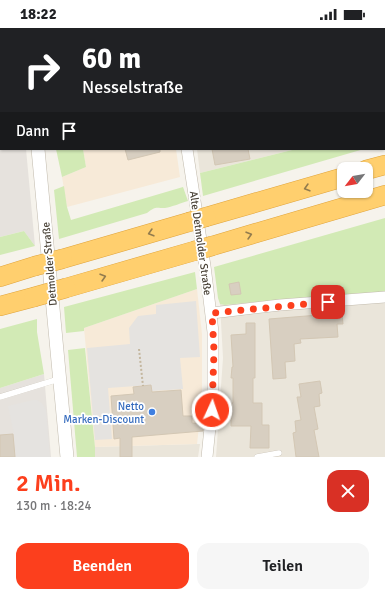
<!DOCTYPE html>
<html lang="de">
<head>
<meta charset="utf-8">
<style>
	:root { --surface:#fff; --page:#f6f6f6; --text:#202124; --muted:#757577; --accent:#fc3f1d }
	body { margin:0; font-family:Signika,sans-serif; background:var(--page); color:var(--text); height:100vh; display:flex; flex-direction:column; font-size:15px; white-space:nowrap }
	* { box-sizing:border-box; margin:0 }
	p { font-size:13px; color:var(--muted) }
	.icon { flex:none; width:22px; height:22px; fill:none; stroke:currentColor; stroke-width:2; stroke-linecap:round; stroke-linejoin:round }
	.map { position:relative; height:429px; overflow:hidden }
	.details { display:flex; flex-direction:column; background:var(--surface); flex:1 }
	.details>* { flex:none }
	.banner { position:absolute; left:0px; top:0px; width:385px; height:122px; box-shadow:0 1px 3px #0004; background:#202124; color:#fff; overflow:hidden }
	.needle { width:26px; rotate:239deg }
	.controls { position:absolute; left:337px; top:134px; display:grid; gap:8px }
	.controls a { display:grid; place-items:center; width:36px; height:36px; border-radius:8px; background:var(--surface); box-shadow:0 1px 3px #0004; font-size:20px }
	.pin { position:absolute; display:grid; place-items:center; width:34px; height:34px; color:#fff; margin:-17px; border-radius:8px; box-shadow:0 2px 6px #0006 }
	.me { position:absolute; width:44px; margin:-22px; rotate:3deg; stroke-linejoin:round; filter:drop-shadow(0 0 3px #0008) }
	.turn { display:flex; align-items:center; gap:14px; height:84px; padding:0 16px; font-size:18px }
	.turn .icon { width:52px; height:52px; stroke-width:2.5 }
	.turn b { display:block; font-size:28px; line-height:34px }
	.then { display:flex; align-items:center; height:38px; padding:0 16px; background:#0003; gap:8px; font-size:15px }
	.round { display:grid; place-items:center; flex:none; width:42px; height:42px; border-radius:12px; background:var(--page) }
	.summary { display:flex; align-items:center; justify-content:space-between; height:68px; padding:0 16px }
	h1 { font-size:24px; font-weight:600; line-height:30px; color:var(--accent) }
	.cta { display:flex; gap:8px; margin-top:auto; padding:8px 16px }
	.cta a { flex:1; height:46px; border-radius:12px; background:var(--accent); color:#fff; font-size:16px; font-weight:600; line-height:46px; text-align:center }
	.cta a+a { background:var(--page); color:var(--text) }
	.status { display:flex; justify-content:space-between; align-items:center; height:28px; padding:0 20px; background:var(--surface); direction:ltr }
	.status svg { height:11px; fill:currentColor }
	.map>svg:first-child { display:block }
	.residential { fill:#eae5da }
	.commercial { fill:#f7ead8 }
	.industrial { fill:#e6e2dd }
	.green { fill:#d2eab5 }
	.parking { fill:#e5e3e0 }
	.building { fill:#d8cfc1; stroke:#d3c7b4 }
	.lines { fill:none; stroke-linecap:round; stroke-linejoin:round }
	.service-casing { stroke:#c2bbae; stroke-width:6 }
	.minor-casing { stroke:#c2bbae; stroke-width:12 }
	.tertiary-casing { stroke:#c2bbae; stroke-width:14 }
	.motorway-casing { stroke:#e0a43c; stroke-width:20 }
	.path { stroke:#c4b79f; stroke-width:2; stroke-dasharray:2 2; stroke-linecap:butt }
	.service { stroke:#fff; stroke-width:5.5 }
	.minor { stroke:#fff; stroke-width:11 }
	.tertiary { stroke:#fff; stroke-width:13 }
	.motorway { stroke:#ffcf6e; stroke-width:19 }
	.motorway-bridge-casing { stroke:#e0a43c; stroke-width:20; stroke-linecap:butt }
	.motorway-bridge { stroke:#ffcf6e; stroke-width:19 }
	.oneway { stroke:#937c4e }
	.route { stroke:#fc3f1d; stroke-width:7; stroke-dasharray:0 12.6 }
	.shop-dot { fill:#3f7fe0; stroke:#fff; stroke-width:1.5 }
	.labels { text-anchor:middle; stroke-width:3.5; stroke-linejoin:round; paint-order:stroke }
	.street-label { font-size:11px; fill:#4b4439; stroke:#fff }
	.shop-label { font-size:11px; fill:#366cbe; stroke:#fff; text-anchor:end }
</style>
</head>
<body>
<div class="status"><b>18:22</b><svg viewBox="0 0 49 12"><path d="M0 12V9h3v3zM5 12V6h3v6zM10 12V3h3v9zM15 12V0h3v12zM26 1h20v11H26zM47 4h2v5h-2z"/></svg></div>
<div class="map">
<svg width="385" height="429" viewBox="0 0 385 429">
	<rect width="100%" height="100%" fill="#f6f3ec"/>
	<!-- residential -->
	<g class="residential">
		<rect x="43" y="0" width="114" height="1"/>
		<path d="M179,0h206v52l-1,-51z"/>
		<path d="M197,121h99l-96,24z"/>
		<path d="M385,264v165h-169l7,-99 -3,-54 5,1 64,-6z"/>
		<path d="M197,416h3l-2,13h-103v-10z"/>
	</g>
	<!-- commercial -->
	<g class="commercial">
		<path d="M83,121h93l4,28 -113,30 -5,-30 24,-10z"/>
		<path d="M197,261l5,45v66l-5,44 -102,3 -11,-119z"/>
	</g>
	<!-- industrial -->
	<g class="industrial">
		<path d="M0,0l16,1h-15v120h25l9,97 -11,-15 -24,6z"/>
		<path d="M44,346l7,83h-51v-69z"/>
	</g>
	<!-- green -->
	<g class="green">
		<path d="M384,51l1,64h-1z"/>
		<path d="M56,121h27l3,18 -24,10z"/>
		<path d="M296,121h68l-161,47 -3,-23z"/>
		<path d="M64,158l3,21 4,13 112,-33 5,14c-7,2 -16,6 -23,7 -10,0 -9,-2 -18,5l-88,26 -5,-49z"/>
		<path d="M385,190v74l-96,7 -64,6 -5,-1 -2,-6 -4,-31z"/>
		<path d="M24,203l11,15 -35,9v-18z"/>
		<path d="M195,244l2,17 -113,39v3l-18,2 -2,-26z"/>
		<path d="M37,291v13l7,42 -44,14v-59z"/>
		<path d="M85,320l10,99v10h-18l-9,-107z"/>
	</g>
	<!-- parking -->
	<g class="parking">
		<path d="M196,273l4,56 -20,1 3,31 -31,2 -1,-6 -43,3 4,51 -17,1 -8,-92 43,-4 -1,-16 9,-12 18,-2v-9z"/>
		<path d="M33,372h4l5,3 4,7 4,47h-34l-2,-23 -6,-28z"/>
	</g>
	<!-- building -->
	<g class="building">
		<path d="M125,121h35v3l-32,8z"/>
		<path d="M212,121h36l2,10 -35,6z"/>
		<path d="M239,254l2,12 -10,1 -2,-11z"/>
		<path d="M331,286v1l11,-1 1,10h-6l1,13 -38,2 1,4 -7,1 1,17 -10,1 1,16 -13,1 -4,-60z"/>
		<path d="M246,295h9v55h-2v25h9v22h7v23h-19l1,-22h-20v-23h2v-25h-2l1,-11h1l-2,-32 15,-1z"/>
		<path d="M320,353l2,12 -3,1 1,12 -6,1 4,22 -4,1 5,27h-23l-3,-24 3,-1 -1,-11 6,-1 -4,-23h4l-2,-13z"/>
		<path d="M151,357l1,7 29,-2 2,26h9v7l11,1v7l-71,6v20h-12v-19l-6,1 -3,-43 23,-2 -1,-7z"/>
		<path d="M13,406l2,23h-15v-22z"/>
	</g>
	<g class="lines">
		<defs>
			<g id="service">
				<path d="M0,369l59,-18"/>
				<path d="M257,429l22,-4"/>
			</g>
			<g id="minor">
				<path d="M168,0l1,1"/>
				<path d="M283,0v1"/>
				<path d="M0,52h1"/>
				<path d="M187,121l18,117 8,66v66l-6,59"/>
				<path d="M212,285l68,-8 105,-8"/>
			</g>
			<g id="tertiary">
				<path d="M28,0v1"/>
				<path d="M38,121l29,308"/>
			</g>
			<g id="motorway">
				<path d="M366,142l19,-5"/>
				<path d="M206,189l138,-40"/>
				<path d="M212,218l173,-51"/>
				<path d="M62,231l127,-37"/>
				<path d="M0,249l35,-11"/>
				<path d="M66,260l128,-37"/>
				<path d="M0,278l34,-9"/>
			</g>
		</defs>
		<!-- service casing -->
		<use href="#service" class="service-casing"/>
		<!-- minor casing -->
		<use href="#minor" class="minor-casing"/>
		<!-- tertiary casing -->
		<use href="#tertiary" class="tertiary-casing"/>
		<!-- motorway casing -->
		<use href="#motorway" class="motorway-casing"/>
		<!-- path -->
		<g class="path">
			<path d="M384,50h1"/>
			<path d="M139,321l4,37"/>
		</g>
		<!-- service -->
		<use href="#service" class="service"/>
		<!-- minor -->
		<use href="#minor" class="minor"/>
		<!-- tertiary -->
		<use href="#tertiary" class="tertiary"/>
		<!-- motorway -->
		<use href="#motorway" class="motorway"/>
		<defs>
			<g id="motorway-bridge">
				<path d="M189,194l17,-5"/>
				<path d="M194,223l18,-5"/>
				<path d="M35,238l27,-7"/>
				<path d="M34,269l32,-9"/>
			</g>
		</defs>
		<!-- motorway-bridge casing -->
		<use href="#motorway-bridge" class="motorway-bridge-casing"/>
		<!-- motorway-bridge -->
		<use href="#motorway-bridge" class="motorway-bridge"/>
	</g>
	<!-- one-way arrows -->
	<defs><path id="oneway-chevron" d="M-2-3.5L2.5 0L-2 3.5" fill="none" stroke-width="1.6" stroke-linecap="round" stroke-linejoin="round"/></defs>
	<g class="oneway">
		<use href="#oneway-chevron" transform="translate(307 160) rotate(164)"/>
		<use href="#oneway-chevron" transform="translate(151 205) rotate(164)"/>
		<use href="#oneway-chevron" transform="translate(249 207) rotate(-16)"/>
		<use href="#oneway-chevron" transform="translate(103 249) rotate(-16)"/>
	</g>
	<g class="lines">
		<!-- route -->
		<path class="route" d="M212,382l2,-59 -2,-38 116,-11"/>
	</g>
	<!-- markers -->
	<circle class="shop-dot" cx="152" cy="384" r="4"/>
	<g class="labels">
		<!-- street labels -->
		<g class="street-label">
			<text transform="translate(201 215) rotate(82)" y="4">Alte Detmolder Straße</text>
			<text transform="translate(49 236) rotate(-95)" y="4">Detmolder Straße</text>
		</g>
		<!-- shop labels -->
		<g class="shop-label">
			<text x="144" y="382">Netto<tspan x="144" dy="13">Marken-Discount</tspan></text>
		</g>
	</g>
</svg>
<div class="controls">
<a><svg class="needle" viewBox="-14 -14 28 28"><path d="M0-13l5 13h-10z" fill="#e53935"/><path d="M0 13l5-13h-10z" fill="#757577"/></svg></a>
</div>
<div class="pin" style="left:328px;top:274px;background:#d93025"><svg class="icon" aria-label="arrive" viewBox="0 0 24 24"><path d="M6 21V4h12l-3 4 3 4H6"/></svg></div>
<svg class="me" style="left:212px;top:382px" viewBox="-20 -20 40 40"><circle r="17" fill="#fc3f1d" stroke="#fff" stroke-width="3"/><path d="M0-11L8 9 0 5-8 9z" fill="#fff"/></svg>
<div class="banner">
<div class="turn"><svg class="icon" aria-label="right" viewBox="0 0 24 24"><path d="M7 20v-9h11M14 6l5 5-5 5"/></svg><div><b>60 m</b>Nesselstraße</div></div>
<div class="then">Dann<svg class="icon" aria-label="arrive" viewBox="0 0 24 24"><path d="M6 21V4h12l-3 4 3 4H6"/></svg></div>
</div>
</div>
<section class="details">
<div class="summary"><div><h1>2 Min.</h1><p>130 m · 18:24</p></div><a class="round" style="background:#d93025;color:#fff"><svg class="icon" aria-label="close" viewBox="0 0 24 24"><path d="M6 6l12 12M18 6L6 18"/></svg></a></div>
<div class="cta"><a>Beenden</a><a>Teilen</a></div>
</section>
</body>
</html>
